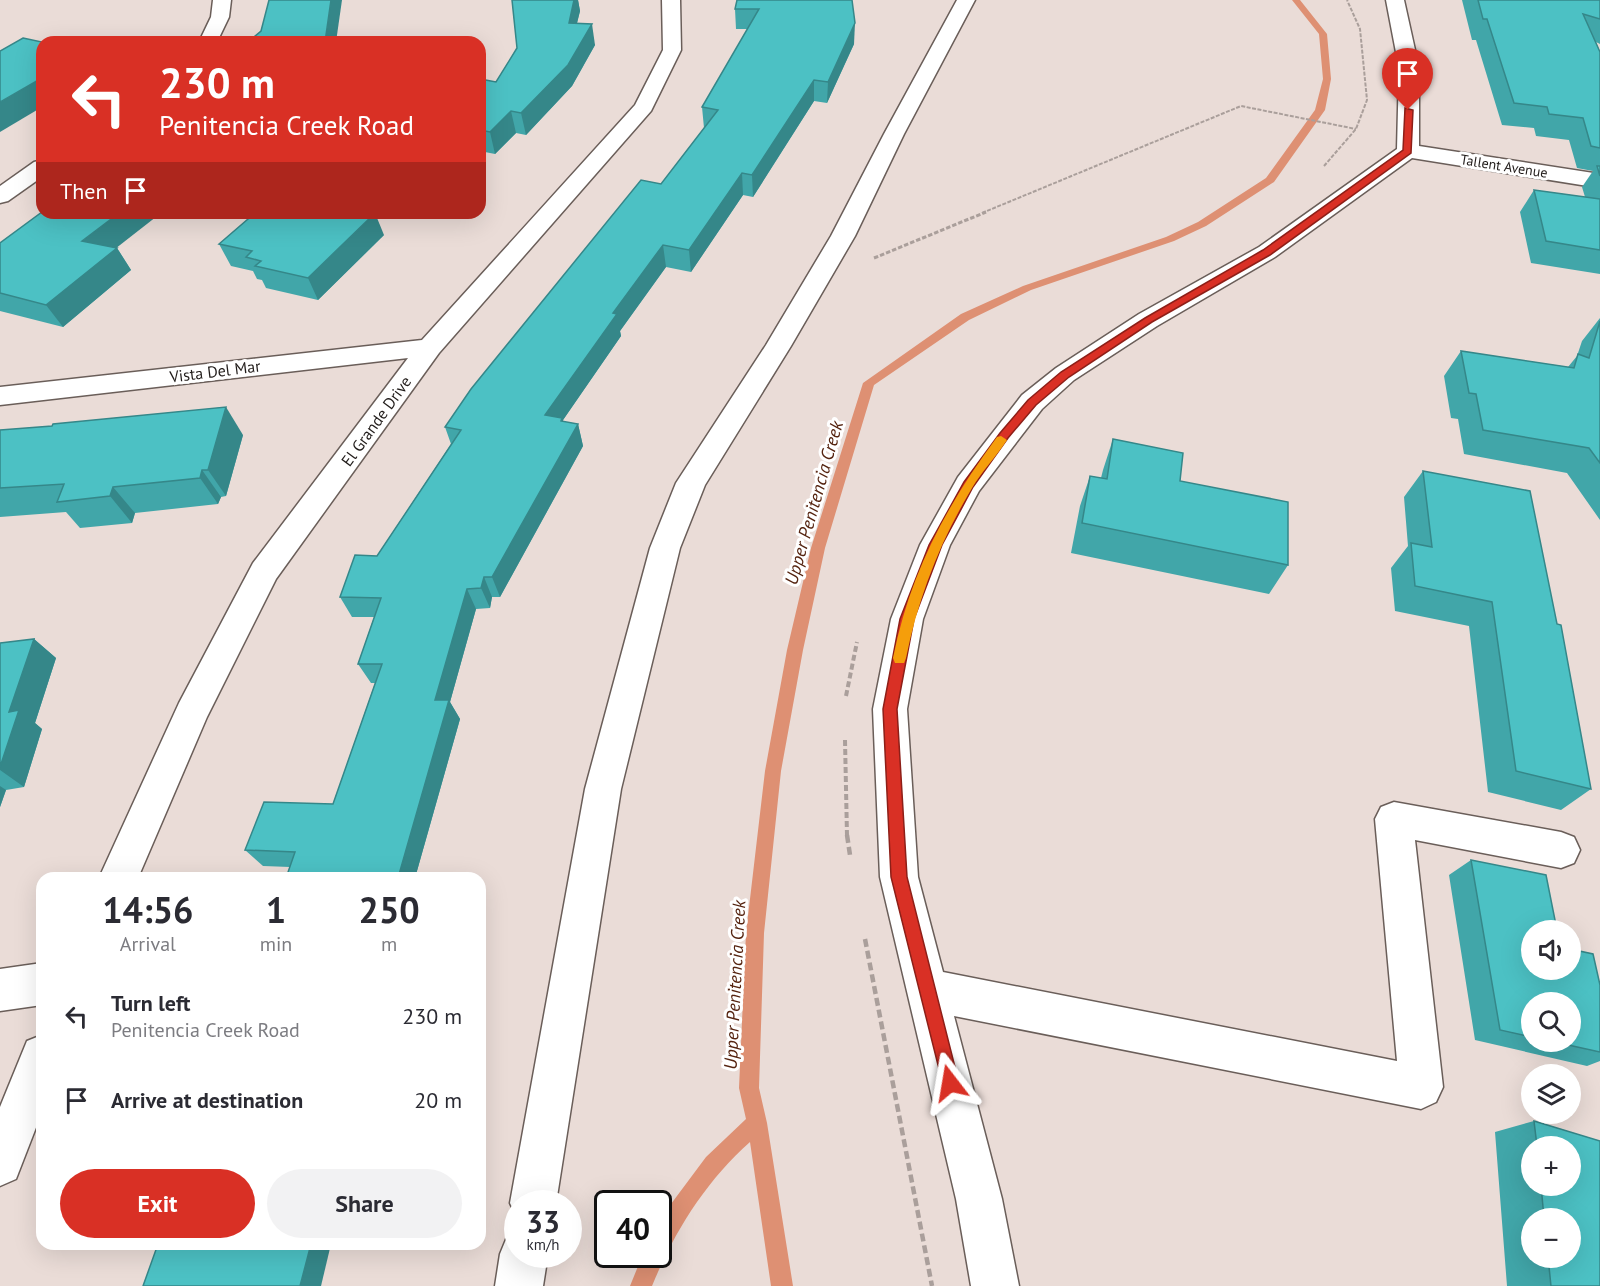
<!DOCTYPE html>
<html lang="en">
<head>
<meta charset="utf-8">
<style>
	:root { --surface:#fff; --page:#f2f2f3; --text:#2b2b33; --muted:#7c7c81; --accent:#d93025 }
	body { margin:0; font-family:"PT Sans",sans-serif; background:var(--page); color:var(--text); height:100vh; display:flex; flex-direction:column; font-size:22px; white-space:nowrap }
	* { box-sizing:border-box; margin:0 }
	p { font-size:20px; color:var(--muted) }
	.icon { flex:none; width:33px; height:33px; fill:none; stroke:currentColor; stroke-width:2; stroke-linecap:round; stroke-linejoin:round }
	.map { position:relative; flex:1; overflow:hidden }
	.panel { position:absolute; left:36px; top:872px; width:450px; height:378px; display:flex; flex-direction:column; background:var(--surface); border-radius:18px; box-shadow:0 6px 24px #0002 }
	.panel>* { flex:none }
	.top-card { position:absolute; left:36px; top:36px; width:450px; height:183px; border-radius:18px; box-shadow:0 6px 24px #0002; background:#d93025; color:#fff; overflow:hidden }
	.buttons { position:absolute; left:1521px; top:920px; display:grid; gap:12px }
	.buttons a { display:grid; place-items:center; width:60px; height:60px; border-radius:50%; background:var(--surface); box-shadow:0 6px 24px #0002; font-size:30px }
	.speed { position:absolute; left:504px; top:1190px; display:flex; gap:12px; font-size:30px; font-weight:700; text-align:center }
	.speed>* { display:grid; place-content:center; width:78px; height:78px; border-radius:50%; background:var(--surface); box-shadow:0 6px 24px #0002; line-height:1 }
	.speed small { font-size:15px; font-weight:400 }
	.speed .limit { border:3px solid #111; border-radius:9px; background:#fff; color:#111 }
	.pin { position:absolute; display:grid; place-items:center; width:51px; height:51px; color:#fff; margin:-62px -26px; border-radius:50% 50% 50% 0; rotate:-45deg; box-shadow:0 0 6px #0007 }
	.pin .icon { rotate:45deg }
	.me { position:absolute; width:66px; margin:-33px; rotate:346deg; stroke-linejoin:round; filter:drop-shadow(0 0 4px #0008) }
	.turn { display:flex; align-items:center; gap:21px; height:126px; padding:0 24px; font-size:27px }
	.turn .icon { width:78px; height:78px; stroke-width:2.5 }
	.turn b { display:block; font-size:42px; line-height:51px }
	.then { display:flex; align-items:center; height:57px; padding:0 24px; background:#0003; gap:12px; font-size:22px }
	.eta { display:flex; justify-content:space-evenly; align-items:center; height:102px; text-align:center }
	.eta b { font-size:36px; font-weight:600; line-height:42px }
	.button { display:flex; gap:12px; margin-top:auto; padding:12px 24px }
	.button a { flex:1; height:69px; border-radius:36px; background:var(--accent); color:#fff; font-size:24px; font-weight:600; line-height:69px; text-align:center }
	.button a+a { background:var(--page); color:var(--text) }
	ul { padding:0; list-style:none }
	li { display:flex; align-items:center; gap:18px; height:84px; padding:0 24px }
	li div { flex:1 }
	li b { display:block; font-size:22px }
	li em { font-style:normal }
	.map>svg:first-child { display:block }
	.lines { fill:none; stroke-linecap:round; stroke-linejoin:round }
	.stream { fill:#de9073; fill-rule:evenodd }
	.minor-casing { stroke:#6a5e59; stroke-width:3 }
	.path-far3 { stroke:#aa9f9b; stroke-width:2; stroke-dasharray:4 1.5; stroke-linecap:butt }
	.path-far2 { stroke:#aa9f9b; stroke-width:3; stroke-dasharray:4.5 2; stroke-linecap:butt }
	.path-far1 { stroke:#aa9f9b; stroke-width:4; stroke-dasharray:6 3; stroke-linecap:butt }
	.path { stroke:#aa9f9b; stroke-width:4.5; stroke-dasharray:8 4; stroke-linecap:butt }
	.minor { fill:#fff; fill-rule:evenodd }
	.wall { fill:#41a6a9; fill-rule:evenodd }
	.shaded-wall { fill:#358789 }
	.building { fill:#4cc1c4; stroke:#358789; stroke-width:1.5 }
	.route { fill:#d93025; stroke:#8d1f18; stroke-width:1.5 }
	.slow { fill:#f59e0b }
	.labels { text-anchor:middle; stroke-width:6; stroke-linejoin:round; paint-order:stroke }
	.far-street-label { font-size:14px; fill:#201b19; stroke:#fff }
	.street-label { font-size:16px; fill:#201b19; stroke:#fff }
	.water-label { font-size:18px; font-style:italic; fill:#55230f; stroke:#fff }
</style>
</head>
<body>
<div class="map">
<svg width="1600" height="1286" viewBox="0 0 1600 1286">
	<rect width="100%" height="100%" fill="#eadcd7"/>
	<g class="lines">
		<!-- stream -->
		<path class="stream" d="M1292,0h8l27,34 4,45 -6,31 -51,72 -68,44 -32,15 -143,49 -62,30 -95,65 -49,163 -22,102 -22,121 -17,162 -5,155 8,35 26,163h-22l-21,-144c-44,39 -76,90 -98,144h-22l13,-32h15v-29l13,-21 35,-47 40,-38 -7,-31 7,-155 19,-162 22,-121 24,-102 52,-165 98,-69 62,-28 143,-49 32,-15 68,-44 49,-68 8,-31 -4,-45z"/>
		<defs>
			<g id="minor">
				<path d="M213,0h18l-2,17 -12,25h-18l12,-25z"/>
				<path d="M662,0h18l1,50 -30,61 -212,242 -163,226 -69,138 -69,161h-39l80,-175 74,-140 155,-205 -408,47v-18l422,-47 213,-235 28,-55z"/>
				<path d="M957,0h18l-71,134 -49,102 -64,110 -86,139 -25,63 -59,241 -65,414h-38v17l-8,-17 75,-414 65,-241 26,-65 90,-138 65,-109 53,-102z"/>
				<path d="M1386,0h18l15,68v78l181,28v14l-188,-30 -137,99 -118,69 -83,54 -32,29 -63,82 -29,54 -27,74 -16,90 11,168 25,95 454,89 -22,-242 6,-12 13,-5 167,30 13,5 6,13 -6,13 -13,5 -146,-28 28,247 -7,15 -15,7 -467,-93 48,183 17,87h-48l-15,-87 -76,-322 -7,-168 18,-90 29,-74 38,-68 64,-82 34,-27 83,-54 120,-67 138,-98 2,-81z"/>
				<path d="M42,160v17l-34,24 -8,2v-17l34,-24z"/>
				<path d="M42,963v42l-42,6v-42z"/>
				<path d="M42,1035v77l-26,67 -16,7v-79l27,-66z"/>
				<path d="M518,1233v21h30l-5,32h-48l5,-32 7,-17z"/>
			</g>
		</defs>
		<!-- minor casing -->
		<use href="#minor" class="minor-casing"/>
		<!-- path-far3 -->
		<g class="path-far3">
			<path d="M1324,166l32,-37 11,-29 -7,-71 -13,-29"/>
			<path d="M982,213l259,-107 115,23"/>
		</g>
		<!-- path-far2 -->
		<path class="path-far2" d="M874,258l112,-46"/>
		<!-- path-far1 -->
		<g class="path-far1">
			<path d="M846,696l11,-54"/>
			<path d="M845,740l2,96"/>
		</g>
		<!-- path -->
		<g class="path">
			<path d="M847,835l3,20"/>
			<path d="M865,939l67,347"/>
		</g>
		<!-- minor -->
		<use href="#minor" class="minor"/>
	</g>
	<!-- wall -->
	<g class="wall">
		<path d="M512,0h66l2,11 -3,12 18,22 -23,41 -46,49 -10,-2 -21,21 -15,-3v-72l16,3 21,-34z"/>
		<path d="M737,0l117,44 -27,59 -13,-2 -61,96 -10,-2 -52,77 -25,-5 -46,64 1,5 -58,84v2l15,2 5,22 -83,151h-8l-2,11 -14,1 -26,93 10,17 -45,159h-129l4,-11 -27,-1 -18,-16 88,-46 42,-121h-4l-13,-19 16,-47h-22l-12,-20 37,-41 74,-112 -6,-17 216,-243 43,-56 -2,-21 46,-78h-12l-1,-20z"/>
		<path d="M1462,0h138v44l-4,-2 4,10v222l-69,-11 -11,-51 14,-22 51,7 -3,-10 11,-16 -16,-3 -8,-28 -33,-4 -2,-8 -32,-3 -26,-85h-4z"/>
		<path d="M384,235l-66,65 -52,-12 -4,-8 -5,-1 -4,-8 -22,-5 -12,-22z"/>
		<path d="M0,243l116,5h1l14,22 -68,57 -63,-16z"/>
		<path d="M1600,318v202l-33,-47 -103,-19 -6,-35 -7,-1 -7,-42 17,-25 107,16 9,-11 5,-15z"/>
		<path d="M0,430l243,5 -17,61 -5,1 -3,7 -83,9 -3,10 -52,5 -14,-16 -66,5z"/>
		<path d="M1113,439l67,42 108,84 -19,29 -198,-41 9,-47 10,-30 11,2 2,-8z"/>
		<path d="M1423,471l134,153 34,165 -30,21 -73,-18 -19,-166 -74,-15 -4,-43 17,-22 -4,-49z"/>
		<path d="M34,639l22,19 -21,65 7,6 -18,58 -18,3 -6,17v-164z"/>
		<path d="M1471,860l61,70 68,55v76l-13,5 -112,-26 -26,-165zM1532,1002l38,39h-38z"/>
		<path d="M1534,1121l66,20v145h-93l-12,-154zM1532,1146h38v39h-38zM1532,1218h38v39h-38z"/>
	</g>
	<!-- shaded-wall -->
	<g class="shaded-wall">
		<path d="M331,0h11l-6,42h-11z"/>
		<path d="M574,0h4l2,11 -8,32 -3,-20z"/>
		<path d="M855,23l-1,21 -27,59 1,-21z"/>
		<path d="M592,24l3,21 -23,41 -46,49 -5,-22z"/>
		<path d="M42,78v29l-42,25v-30z"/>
		<path d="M814,80v21l-61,96 -1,-22z"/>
		<path d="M511,111l5,22 -21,21 -5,-22z"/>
		<path d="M742,173l1,22 -52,77 -2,-22z"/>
		<path d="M119,213h42l-64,50 -15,-22z"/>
		<path d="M375,213l9,22 -66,65 -10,-22z"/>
		<path d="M663,245l3,22 -46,64 1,5 -58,84 5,20 -23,-25 68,-102z"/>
		<path d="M117,248l14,22 -68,57 -17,-22z"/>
		<path d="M226,407l17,28 -17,61 -18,-26z"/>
		<path d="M578,424l5,22 -83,151 -8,-20z"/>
		<path d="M202,470l19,27 -3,7 -18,-26z"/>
		<path d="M113,487l22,26 -3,10 -22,-27z"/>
		<path d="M484,577l8,20 -2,11 -9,-20z"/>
		<path d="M467,589l9,20 -26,93 10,17 -45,159h-17l37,-178z"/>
		<path d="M34,639l22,19 -21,65 7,6 -18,58 -24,-17v-3l9,-55z"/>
		<path d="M0,786l6,4 -6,17z"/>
		<path d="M311,1244h20l-10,42h-21z"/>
	</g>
	<!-- building -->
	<g class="building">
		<path d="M269,0h62l-6,42h-77l13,-11z"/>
		<path d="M512,0h62l-5,23 23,1 -24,41 -47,48 -10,-2 -21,21 -10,-2v-51l16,3 21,-34z"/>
		<path d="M737,0h115l3,23 -27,59 -14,-2 -62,95 -10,-2 -53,77 -26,-5 -50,68 4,1 -72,101 17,3 -1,3 17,3 -86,153h-8l-3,11 -14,1 -32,111h14l-51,178h-112l9,-26 -50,-2 19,-48 69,2 49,-140h-24l23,-66 -41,-1 15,-42 22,1 84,-126 -16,-3 26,-38 170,-209 20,4 57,-74 -16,-3 57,-98h-24z"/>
		<path d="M1478,0h122v19l-17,-5 17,38v96l-9,-2 -8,-28 -34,-4 -2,-7 -33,-4 -27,-84h-4z"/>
		<path d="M23,38l19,4v36l-42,24v-51z"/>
		<path d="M1597,166h3v10z"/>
		<path d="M1534,190l66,9v51l-54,-9z"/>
		<path d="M42,212l77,1 -37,28 35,7 -71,57 -46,-12v-50z"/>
		<path d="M255,213h120l-67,65 -53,-12 6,-5 -15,-4 6,-6 -33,-7z"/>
		<path d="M1600,321v142l-11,-15 -106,-18 -7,-36 -7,-1 -8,-42 113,17 4,-14 11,4z"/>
		<path d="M226,407l-18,63h-6l-2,8 -87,9 -3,9 -53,6 7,-18 -64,4v-58l52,-4 1,-2z"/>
		<path d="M1113,439l70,14 -3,28 108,21v63l-206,-42 8,-47 17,3z"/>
		<path d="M1423,471l107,20 27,133 4,1 30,164 -75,-18 -24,-169 -77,-16 -4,-43 21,4z"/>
		<path d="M34,639l-25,73 10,-2 -19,57v-124z"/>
		<path d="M1471,860l75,15 11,55h-25v39h38v-20l23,5 7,31v67l-50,-11h20v-39h-38v35l-32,-7z"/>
		<path d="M1534,1121l66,20v145h-49l-3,-29h22v-39h-26l-3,-33h29v-39h-33z"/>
		<path d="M158,1244h153l-11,42h-157z"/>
	</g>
	<!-- route -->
	<path class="route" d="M1405,108l8,2 -2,43 -141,102 -118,67 -83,55 -33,28 -28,33 -35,49 -31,58 -28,74 -17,90 10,168 52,206 -2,6 -7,3 -6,-3 -53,-212 -8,-168 17,-90 29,-74 35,-63 36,-49 28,-33 33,-28 84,-54 118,-68 140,-100z"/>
	<!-- slow -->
	<path class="slow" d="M1001,436l6,4c-11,17 -25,31 -35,48 -32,53 -54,110 -66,170l-2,5h-9l-2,-5c17,-85 53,-152 104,-221z"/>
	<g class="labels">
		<!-- far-street labels -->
		<g class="far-street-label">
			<text transform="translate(1504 166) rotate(9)" y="5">Tallent Avenue</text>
		</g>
		<!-- street labels -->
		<g class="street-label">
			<text transform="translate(215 371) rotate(-7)" y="6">Vista Del Mar</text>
			<text transform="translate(376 421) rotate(-54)" y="6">El Grande Drive</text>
		</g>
		<!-- water labels -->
		<g class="water-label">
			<text transform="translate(814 503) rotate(-74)" y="6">Upper Penitencia Creek</text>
			<text transform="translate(735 985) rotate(-87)" y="6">Upper Penitencia Creek</text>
		</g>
	</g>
</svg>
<div class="buttons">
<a><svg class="icon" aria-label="sound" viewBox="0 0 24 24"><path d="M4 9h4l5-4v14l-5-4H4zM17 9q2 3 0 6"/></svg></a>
<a><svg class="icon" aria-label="search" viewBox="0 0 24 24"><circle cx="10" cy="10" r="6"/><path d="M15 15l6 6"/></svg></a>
<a><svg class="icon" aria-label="layers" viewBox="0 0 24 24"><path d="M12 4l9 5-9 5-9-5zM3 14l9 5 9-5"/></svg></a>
<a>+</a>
<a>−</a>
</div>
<div class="speed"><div>33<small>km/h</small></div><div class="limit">40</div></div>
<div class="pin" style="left:1408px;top:110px;background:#d93025"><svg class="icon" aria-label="arrive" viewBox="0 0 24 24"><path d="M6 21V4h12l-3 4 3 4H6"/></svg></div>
<svg class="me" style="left:950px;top:1083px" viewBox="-20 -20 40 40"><path d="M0-17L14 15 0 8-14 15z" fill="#d93025" stroke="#fff" stroke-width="4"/></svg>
<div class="top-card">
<div class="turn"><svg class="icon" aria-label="left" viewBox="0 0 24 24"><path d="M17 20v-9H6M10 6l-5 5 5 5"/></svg><div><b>230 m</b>Penitencia Creek Road</div></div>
<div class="then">Then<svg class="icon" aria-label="arrive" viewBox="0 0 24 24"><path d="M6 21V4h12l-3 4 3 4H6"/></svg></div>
</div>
<section class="panel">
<div class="eta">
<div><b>14:56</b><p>Arrival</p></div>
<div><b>1</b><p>min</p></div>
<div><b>250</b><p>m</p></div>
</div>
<ul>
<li><svg class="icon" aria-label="left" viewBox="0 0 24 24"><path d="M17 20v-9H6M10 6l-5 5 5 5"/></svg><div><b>Turn left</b><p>Penitencia Creek Road</p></div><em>230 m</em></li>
<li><svg class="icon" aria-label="arrive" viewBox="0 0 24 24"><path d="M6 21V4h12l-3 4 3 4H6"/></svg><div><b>Arrive at destination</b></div><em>20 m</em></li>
</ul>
<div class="button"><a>Exit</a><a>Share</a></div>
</section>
</div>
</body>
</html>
